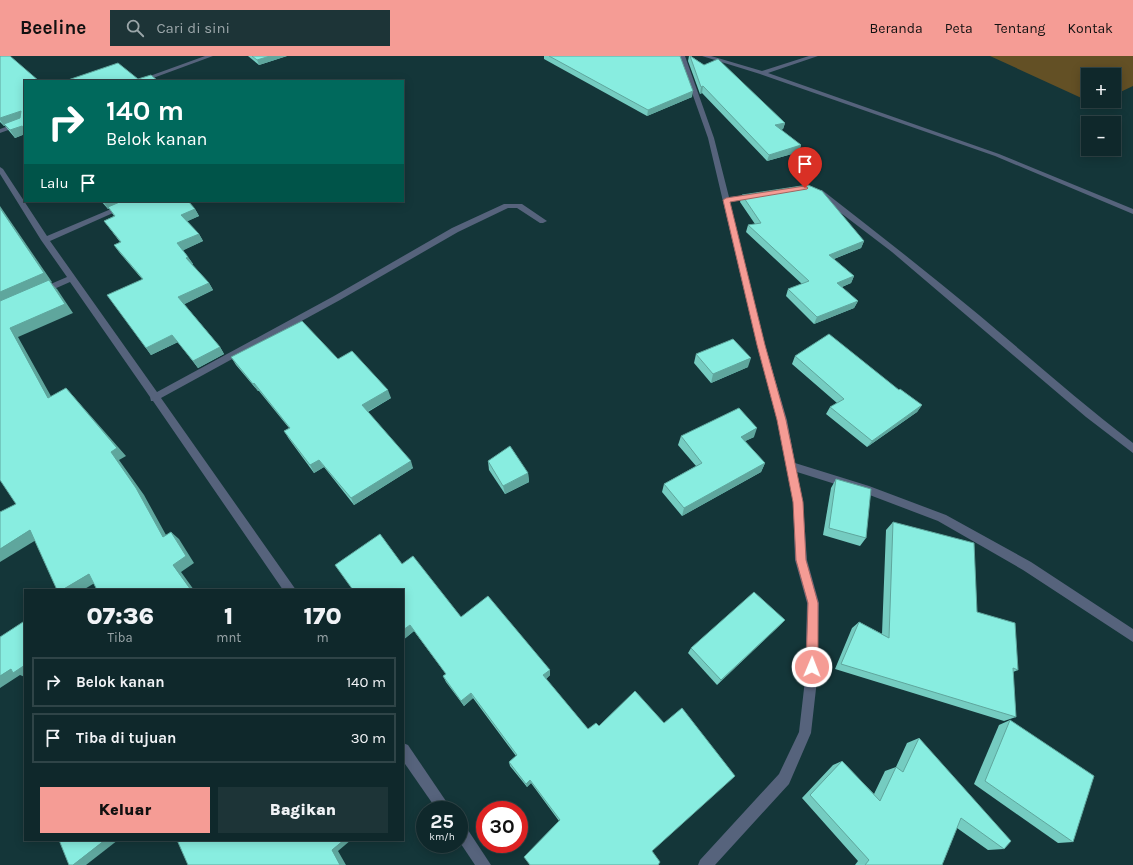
<!DOCTYPE html>
<html lang="id">
<head>
<meta charset="utf-8">
<style>
	:root { --surface:#0f282b; --page:#1d3437; --text:#f1f3f6; --muted:#9ba6a9; --line:#2f4447; --accent:#f59c95 }
	body { margin:0; font-family:Karla,sans-serif; background:var(--page); color:var(--text); height:100vh; display:flex; flex-direction:column; font-size:15px; white-space:nowrap }
	* { box-sizing:border-box; margin:0 }
	p { font-size:13px; color:var(--muted) }
	.icon { flex:none; width:22px; height:22px; fill:none; stroke:currentColor; stroke-width:2; stroke-linecap:round; stroke-linejoin:round }
	.map { position:relative; flex:1; overflow:hidden }
	.side { position:absolute; left:24px; top:533px; width:380px; height:252px; display:flex; flex-direction:column; background:var(--surface); border-radius:0px; box-shadow:0 2px 10px #0003,0 0 0 1px var(--line) }
	.side>* { flex:none }
	.top-card { position:absolute; left:24px; top:24px; width:380px; height:122px; border-radius:0px; box-shadow:0 2px 10px #0003,0 0 0 1px var(--line); background:#00695c; color:#fff; overflow:hidden }
	.tools { position:absolute; left:1081px; top:12px; display:grid; gap:8px }
	.tools a { display:grid; place-items:center; width:40px; height:40px; border-radius:0px; background:var(--surface); box-shadow:0 2px 10px #0003,0 0 0 1px var(--line); font-size:20px }
	.speed { position:absolute; left:416px; top:745px; display:flex; gap:8px; font-size:20px; font-weight:700; text-align:center }
	.speed>* { display:grid; place-content:center; width:52px; height:52px; border-radius:50%; background:var(--surface); box-shadow:0 2px 10px #0003,0 0 0 1px var(--line); line-height:1 }
	.speed small { font-size:10px; font-weight:400 }
	.speed .limit { border:6px solid #d22; background:#fff; color:#111 }
	.pin { position:absolute; display:grid; place-items:center; width:34px; height:34px; color:#fff; margin:-41px -17px; border-radius:50% 50% 50% 0; rotate:-45deg; box-shadow:0 0 4px #0007 }
	.pin .icon { rotate:45deg }
	.me { position:absolute; width:44px; margin:-22px; rotate:1deg; stroke-linejoin:round; filter:drop-shadow(0 0 3px #0008) }
	.turn { display:flex; align-items:center; gap:14px; height:84px; padding:0 16px; font-size:18px }
	.turn .icon { width:52px; height:52px; stroke-width:2.5 }
	.turn b { display:block; font-size:28px; line-height:34px }
	.then { display:flex; align-items:center; height:38px; padding:0 16px; background:#0003; gap:8px; font-size:15px }
	.eta { display:flex; justify-content:space-evenly; align-items:center; height:68px; text-align:center }
	.eta b { font-size:24px; font-weight:800; line-height:28px }
	.cta { display:flex; gap:8px; margin-top:auto; padding:8px 16px }
	.cta a { flex:1; height:46px; border-radius:0px; background:var(--accent); color:#111; font-size:16px; font-weight:800; line-height:46px; text-align:center }
	.cta a+a { background:var(--page); color:var(--text) }
	ul { padding:0; list-style:none }
	li { display:flex; align-items:center; gap:12px; height:50px; margin:0 8px 6px; padding:0 8px; border:2px solid var(--line); border-radius:0px }
	li div { flex:1 }
	li b { display:block; font-size:15px }
	li em { font-style:normal }
	header { display:flex; align-items:center; gap:24px; box-sizing:border-box; height:56px; padding:0 20px; background:var(--accent); color:#111 }
	header strong { font-size:19px }
	nav { display:flex; gap:22px; margin-inline-start:auto; font-size:14px }
	.search { width:280px; height:36px; background:var(--page); display:flex; align-items:center; gap:10px; box-sizing:border-box; padding:0 14px; border-radius:0px; color:var(--muted); font-size:15px }
	.map>svg:first-child { display:block }
	.green { fill:#635025 }
	.lines { fill:none; stroke-linecap:round; stroke-linejoin:round }
	.minor { fill:#56637c; fill-rule:evenodd }
	.wall { fill:#75ccc1 }
	.shaded-wall { fill:#5fa69d }
	.building { fill:#88ede0; stroke:#5fa69d }
	.route { fill:#f59c95; stroke:#9f6561 }
</style>
</head>
<body>
<header>
<strong>Beeline</strong>
<div class="search"><svg class="icon" aria-label="search" viewBox="0 0 24 24"><circle cx="10" cy="10" r="6"/><path d="M15 15l6 6"/></svg>Cari di sini</div>
<nav><a>Beranda</a><a>Peta</a><a>Tentang</a><a>Kontak</a></nav>
</header>
<div class="map">
<svg width="1133" height="809" viewBox="0 0 1133 809">
	<rect width="100%" height="100%" fill="#143639"/>
	<!-- green -->
	<path class="green" d="M990,0h143v30l-19,9v-20h-26v26z"/>
	<g class="lines">
		<!-- minor -->
		<g class="minor">
			<path d="M205,0h8l-68,25h-9z"/>
			<path d="M679,0h6l29,82 15,59 26,-3 4,2 -4,2 -25,4 35,143 22,75 8,43 74,23 77,29 85,47 102,67v13l-110,-72 -85,-49 -71,-27 -70,-22 6,30 4,58 12,43 -2,77 -6,53 -22,51 -74,81h-17l2,-5 79,-86 20,-42 6,-52 2,-77 -12,-43 -2,-58 -16,-82 -20,-75 -49,-207z"/>
			<path d="M702,0h9l51,15 47,-15h9l-50,17 231,81 134,55v5l-138,-58 -235,-82z"/>
			<path d="M25,64v4l-25,9v-4z"/>
			<path d="M0,111l3,2 44,67 83,-35h10l-90,40 107,151 177,-96 118,-68 52,-24h18l25,17 -4,2h-3l-23,-15h-9l-50,24 -118,68 -179,98 135,192h-13l-130,-189h-2l-1,-4 -80,-115 -25,11h-6v-4l28,-12 -26,-37 -41,-66z"/>
			<path d="M816,134h6c53,41 105,82 157,125 51,43 101,87 154,128v10l-47,-36 -194,-165 -76,-58z"/>
			<path d="M403,687l5,2 44,65h-15l-34,-49z"/>
			<path d="M459,766l5,2 27,41h-16l-16,-24z"/>
		</g>
	</g>
	<!-- wall -->
	<g class="wall">
		<path d="M0,0l25,25v53l-10,4 -10,-12h-1l-4,-4z"/>
		<path d="M248,0h39l-28,9z"/>
		<path d="M544,0h136l12,41 -45,19 -103,-57z"/>
		<path d="M689,0h2l94,67 -2,6 -2,1 20,15 -2,7 -32,9 -65,-68 -2,1 -12,-33z"/>
		<path d="M742,139l122,46 -3,7 -27,11 20,17 -3,7 -9,4 16,14 -4,7 -40,16 -28,-28 2,-7 14,-5 -56,-52 2,-7 7,-1 -15,-22z"/>
		<path d="M101,145h87l7,8 4,7 -12,5 12,13 4,7 -20,9 10,14h-1l17,19 4,7 -29,14 36,43 4,7 -26,14 -20,-26 -27,13 -5,-7 -4,-69 -23,-27 -5,-7 6,-3 -16,-21 10,-5 -5,-8 -1,1z"/>
		<path d="M696,298l52,13 -37,16 -17,-20z"/>
		<path d="M795,300l104,34 23,15 -5,7 -50,35 -41,-33 4,-7 7,-4 -45,-39z"/>
		<path d="M231,301l107,2 53,39 -23,14 45,56 -59,37 -30,-38 -10,6 -25,-34 -5,-8 5,-3 -30,-37h-1l-22,-26z"/>
		<path d="M681,380l73,1 -9,4 20,22 -4,9 -79,44 -20,-24 2,-8 32,-18 -18,-21z"/>
		<path d="M488,405l40,12 1,9 -24,12 -16,-24z"/>
		<path d="M836,423l30,59 -6,8 -37,-11 8,-47z"/>
		<path d="M893,466l84,90 41,58 -5,2 3,45 -12,4 -169,-52 17,-41 7,-6 23,12 4,-104z"/>
		<path d="M402,508l59,53 89,58 -4,4 42,50 11,-3 -40,95 -28,-38 -4,4 -17,-21 -1,-4 7,-6 -43,-58 -9,8 -18,-24 -3,-6 3,-2 -32,-43 -11,9v-50z"/>
		<path d="M785,564l-6,6 -62,59 -29,-32 3,-5z"/>
		<path d="M1010,664l63,122 -15,1 -84,-59 25,-59z"/>
		<path d="M919,682l85,111 -16,1 -31,-22 -15,37h-87l3,-4 -56,-63 31,-33 9,-4 32,33 11,-23 11,-4 11,-24z"/>
	</g>
	<!-- shaded-wall -->
	<g class="shaded-wall">
		<path d="M270,0h17l-28,9 -2,-5z"/>
		<path d="M703,30l-1,7 -2,1 1,-7z"/>
		<path d="M693,35l-1,6 -45,19 1,-6z"/>
		<path d="M21,55l4,8 -21,7 -4,-6v-2z"/>
		<path d="M785,67l-2,6 -10,2 2,-6z"/>
		<path d="M22,70l3,3v5l-10,4 -5,-8z"/>
		<path d="M801,89l-2,7 -32,9 2,-6z"/>
		<path d="M103,145h23l-18,8z"/>
		<path d="M0,150l52,76 -1,1 6,6 16,24 -55,24 39,70 -9,-9 -38,-70 -10,-23z"/>
		<path d="M195,153l4,7 -13,6 -5,-7z"/>
		<path d="M199,178l4,7 -21,10 -5,-8z"/>
		<path d="M864,185l-3,7 -35,14 3,-7z"/>
		<path d="M188,201l5,7 -2,1 -5,-7z"/>
		<path d="M854,220l-3,7 -17,7 3,-7z"/>
		<path d="M209,227l4,7 -30,15 -5,-8z"/>
		<path d="M858,245l-4,7 -40,16 3,-7z"/>
		<path d="M172,279l6,7 -27,13 -5,-7z"/>
		<path d="M220,291l4,7 -26,14 -5,-7z"/>
		<path d="M751,302l-3,9 -37,16 2,-9z"/>
		<path d="M254,327l5,8h-1l-5,-7z"/>
		<path d="M66,332l8,9 52,59 -7,4 25,35 27,49 -8,-7z"/>
		<path d="M388,334l3,8 -26,15 -3,-8z"/>
		<path d="M922,349l-5,7 -50,35 5,-6z"/>
		<path d="M757,372l-3,9 -17,8 4,-8z"/>
		<path d="M319,404l5,7 -10,6 -4,-8z"/>
		<path d="M411,405l2,7 -59,37 -3,-7z"/>
		<path d="M765,407l-4,9 -79,44 2,-8z"/>
		<path d="M528,417l1,9 -24,12 -2,-8z"/>
		<path d="M30,474l11,7 -41,25v-13z"/>
		<path d="M171,476l8,7 15,24 -13,9 13,18h-3l-18,-25z"/>
		<path d="M89,518l9,7 -15,9h-21z"/>
		<path d="M785,564l-6,6 -62,59 4,-5z"/>
		<path d="M410,569l4,6 -11,9v-10z"/>
		<path d="M25,609v12l-5,-2 -20,13v-12l11,-7z"/>
		<path d="M550,614v5l-6,6 -1,-6z"/>
		<path d="M471,637l2,5 -9,8 -3,-5z"/>
		<path d="M530,724l1,3 -4,4 -1,-3z"/>
		<path d="M105,784h13l-32,25h-13z"/>
		<path d="M344,784h7l-13,11 8,14h-6l-8,-15z"/>
	</g>
	<!-- building -->
	<g class="building">
		<path d="M0,0h10l29,25h-14v47l-3,-2 -12,4 -6,-6 16,-6 1,-7 -21,7z"/>
		<path d="M252,0h18l-13,4z"/>
		<path d="M549,0h131l13,35 -45,19z"/>
		<path d="M690,0l14,9 14,-6 67,64 -10,2 26,20 -32,10 -66,-69 -2,1z"/>
		<path d="M118,7l20,16 13,-4 7,6h-93z"/>
		<path d="M808,129l14,6 42,50 -35,14 25,21 -17,7 21,18 -41,16 -29,-28 21,-8 -61,-56 13,-2 -19,-28z"/>
		<path d="M122,145h66l7,8 -14,6 18,19 -22,9 11,14 -2,1 23,25 -31,14 42,50 -27,14 -21,-26 -26,13 -39,-53 36,-16 -29,-34 7,-3 -17,-21 11,-5 -7,-9z"/>
		<path d="M0,152l44,65 -44,19z"/>
		<path d="M49,224l16,24 -55,24 38,70 18,-10 51,60 -6,4 25,36 27,49 8,-5 15,24 -13,9 18,25h-94l-8,-16 -27,16h-5l-27,-60 -30,19v-37l16,-8 -16,-24v-179z"/>
		<path d="M302,265l36,38 14,-8 36,39 -26,15 49,56 -60,37 -32,-38 -9,5 -26,-34 6,-3 -36,-45 -1,1 -22,-27z"/>
		<path d="M829,278l70,56 1,-1 22,16 -50,36 -42,-34 14,-8 -49,-43z"/>
		<path d="M733,283l18,19 -38,16 -17,-20z"/>
		<path d="M739,352l18,20 -16,9 24,26 -81,45 -20,-24 38,-21 -21,-27z"/>
		<path d="M510,390l18,27 -25,13 -15,-25z"/>
		<path d="M836,423l35,10 -5,49 -37,-10z"/>
		<path d="M893,466l81,21 3,69 38,11 3,47 -5,-2 3,49 -175,-53 18,-42 30,16z"/>
		<path d="M380,478l22,30 11,-8 48,61 27,-21 62,74 -7,5 45,54 8,-6 3,3 36,-35 29,32 18,-15 53,68 -83,75 8,11 -2,3h-128l-6,-8 36,-37 -30,-40 -4,4 -17,-22 8,-7 -46,-62 -10,8 -18,-25 3,-2 -36,-49 -7,5v-40h-50l-18,-25z"/>
		<path d="M754,536l31,28 -64,60 -30,-32z"/>
		<path d="M23,566l2,4v39l-12,8 -2,-4 -11,7v-39z"/>
		<path d="M1010,664l84,56 -21,66 -88,-61z"/>
		<path d="M919,682l92,103 -7,8 -43,-31 -19,47h-77l4,-5 -59,-65 32,-34 38,40 16,-34 7,5z"/>
		<path d="M59,784h46l-32,25h-4z"/>
		<path d="M177,784h167l-12,10 8,15h-152z"/>
	</g>
	<!-- route -->
	<path class="route" d="M805,130l3,2 -1,1 -77,13 35,143 21,75 17,82 3,58 12,43v64l-2,4 -4,2 -4,-2 -2,-4 2,-64 -12,-43 -3,-58 -16,-82 -20,-75 -34,-145 3,-2z"/>
</svg>
<div class="tools">
<a>+</a>
<a>−</a>
</div>
<div class="speed"><div>25<small>km/h</small></div><div class="limit">30</div></div>
<div class="pin" style="left:805px;top:132px;background:#d93025"><svg class="icon" aria-label="arrive" viewBox="0 0 24 24"><path d="M6 21V4h12l-3 4 3 4H6"/></svg></div>
<svg class="me" style="left:812px;top:611px" viewBox="-20 -20 40 40"><circle r="17" fill="#f59c95" stroke="#fff" stroke-width="3"/><path d="M0-11L8 9 0 5-8 9z" fill="#fff"/></svg>
<div class="top-card">
<div class="turn"><svg class="icon" aria-label="right" viewBox="0 0 24 24"><path d="M7 20v-9h11M14 6l5 5-5 5"/></svg><div><b>140 m</b>Belok kanan</div></div>
<div class="then">Lalu<svg class="icon" aria-label="arrive" viewBox="0 0 24 24"><path d="M6 21V4h12l-3 4 3 4H6"/></svg></div>
</div>
<section class="side">
<div class="eta">
<div><b>07:36</b><p>Tiba</p></div>
<div><b>1</b><p>mnt</p></div>
<div><b>170</b><p>m</p></div>
</div>
<ul>
<li><svg class="icon" aria-label="right" viewBox="0 0 24 24"><path d="M7 20v-9h11M14 6l5 5-5 5"/></svg><div><b>Belok kanan</b></div><em>140 m</em></li>
<li><svg class="icon" aria-label="arrive" viewBox="0 0 24 24"><path d="M6 21V4h12l-3 4 3 4H6"/></svg><div><b>Tiba di tujuan</b></div><em>30 m</em></li>
</ul>
<div class="cta"><a>Keluar</a><a>Bagikan</a></div>
</section>
</div>
</body>
</html>
